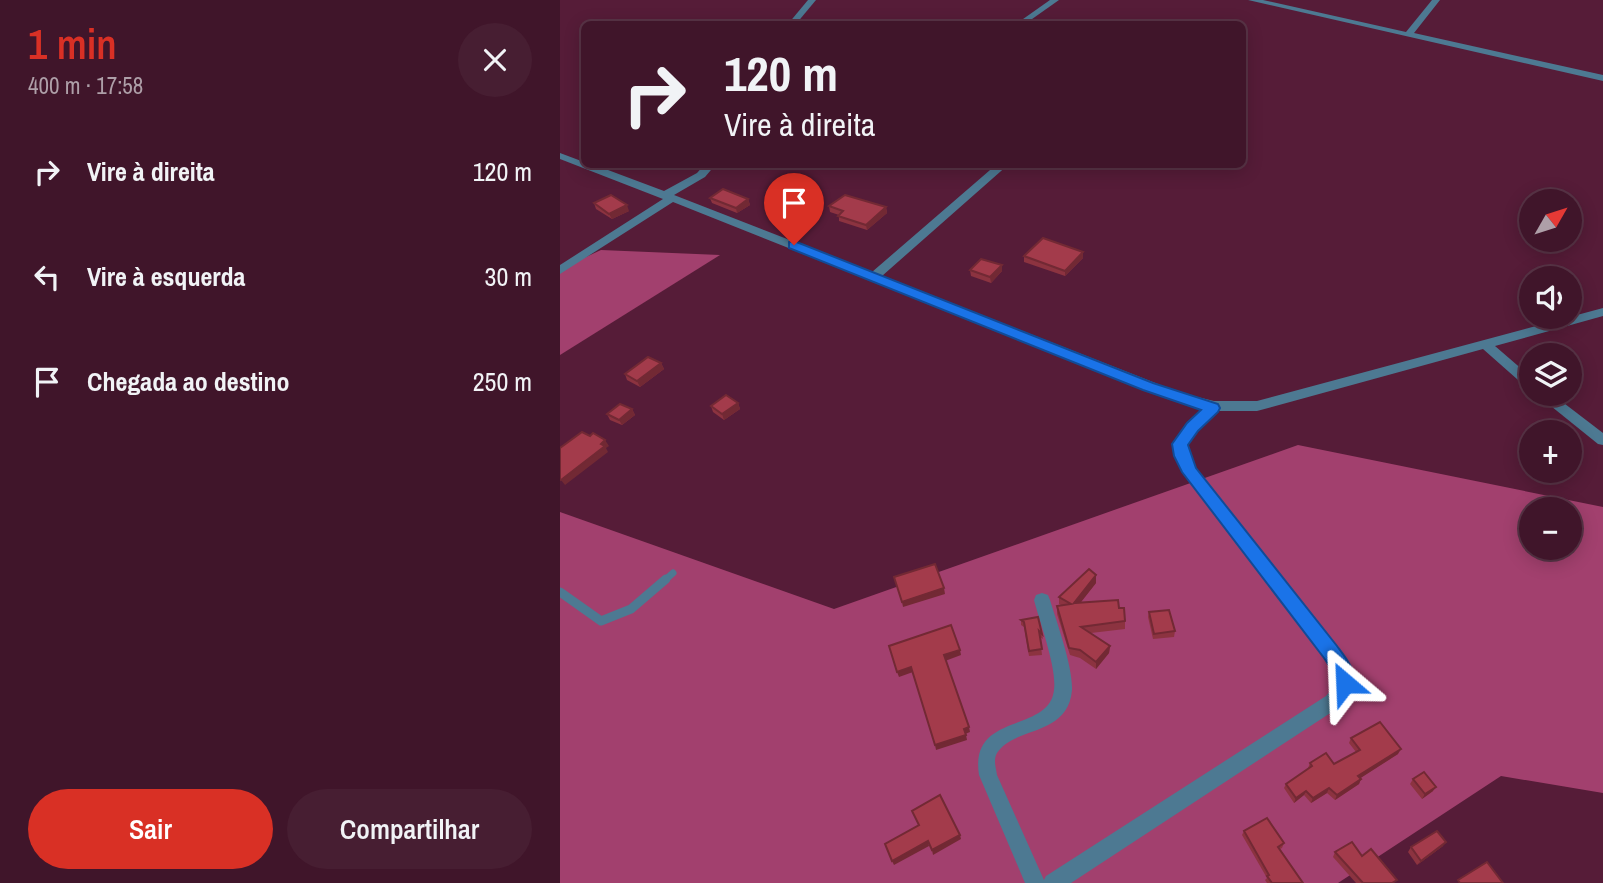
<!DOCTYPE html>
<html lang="pt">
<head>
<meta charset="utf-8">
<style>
	:root { --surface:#40152a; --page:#471e32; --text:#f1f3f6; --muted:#ae9fa8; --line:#593447; --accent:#d93025 }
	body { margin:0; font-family:"Archivo Narrow",sans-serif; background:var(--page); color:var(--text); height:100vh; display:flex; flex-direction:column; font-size:26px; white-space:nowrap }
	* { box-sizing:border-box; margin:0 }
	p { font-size:23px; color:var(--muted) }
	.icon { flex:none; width:38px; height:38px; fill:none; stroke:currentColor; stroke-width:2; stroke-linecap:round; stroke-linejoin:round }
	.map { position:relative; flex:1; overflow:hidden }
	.side { display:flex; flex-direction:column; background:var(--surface); width:560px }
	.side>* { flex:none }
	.hud { position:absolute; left:21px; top:21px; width:665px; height:147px; border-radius:10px; box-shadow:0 4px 18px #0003,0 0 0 2px var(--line); background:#40152a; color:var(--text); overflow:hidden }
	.needle { width:46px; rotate:51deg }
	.buttons { position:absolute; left:959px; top:189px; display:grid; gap:14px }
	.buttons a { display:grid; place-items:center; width:63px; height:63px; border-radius:50%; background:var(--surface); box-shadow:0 4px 18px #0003,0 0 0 2px var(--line); font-size:35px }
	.pin { position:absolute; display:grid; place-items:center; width:60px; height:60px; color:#fff; margin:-72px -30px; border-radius:50% 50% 50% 0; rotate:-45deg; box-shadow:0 0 7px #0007 }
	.pin .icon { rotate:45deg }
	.me { position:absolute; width:77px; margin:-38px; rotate:334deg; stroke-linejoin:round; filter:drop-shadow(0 0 5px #0008) }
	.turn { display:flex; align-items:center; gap:24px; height:147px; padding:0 28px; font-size:32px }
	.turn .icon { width:91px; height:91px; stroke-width:2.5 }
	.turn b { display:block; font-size:49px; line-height:60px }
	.round { display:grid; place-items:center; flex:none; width:74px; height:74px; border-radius:37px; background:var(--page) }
	.summary { display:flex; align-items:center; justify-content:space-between; height:119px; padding:0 28px }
	h1 { font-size:42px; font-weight:600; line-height:52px; color:var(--accent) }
	.action { display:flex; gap:14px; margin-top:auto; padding:14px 28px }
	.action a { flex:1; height:80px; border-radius:42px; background:var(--accent); color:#fff; font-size:28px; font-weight:600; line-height:80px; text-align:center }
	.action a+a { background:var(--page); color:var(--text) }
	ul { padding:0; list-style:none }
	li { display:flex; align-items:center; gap:21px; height:105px; padding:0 28px }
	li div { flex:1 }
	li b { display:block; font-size:26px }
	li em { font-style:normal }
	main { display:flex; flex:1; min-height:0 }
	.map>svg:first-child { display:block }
	.forest { fill:#a2406e; fill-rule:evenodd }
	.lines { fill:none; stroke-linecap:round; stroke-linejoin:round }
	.service-far1 { stroke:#4d7992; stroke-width:7 }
	.service { stroke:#4d7992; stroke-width:9 }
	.minor { fill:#4d7992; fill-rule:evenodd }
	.wall { fill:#8c3340 }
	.shaded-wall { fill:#722934 }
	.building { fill:#a33b4b; stroke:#722934; stroke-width:2 }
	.route { fill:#1a73e8; stroke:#114b97; stroke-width:2 }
</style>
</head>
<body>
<main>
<section class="side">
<div class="summary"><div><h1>1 min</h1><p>400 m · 17:58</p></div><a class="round"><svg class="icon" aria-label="close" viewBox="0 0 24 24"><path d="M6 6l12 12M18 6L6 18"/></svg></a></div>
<ul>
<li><svg class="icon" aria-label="right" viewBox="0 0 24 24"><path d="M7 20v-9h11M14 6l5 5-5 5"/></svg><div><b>Vire à direita</b></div><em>120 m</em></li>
<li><svg class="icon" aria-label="left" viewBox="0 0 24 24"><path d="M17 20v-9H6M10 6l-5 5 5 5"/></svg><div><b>Vire à esquerda</b></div><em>30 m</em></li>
<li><svg class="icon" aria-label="arrive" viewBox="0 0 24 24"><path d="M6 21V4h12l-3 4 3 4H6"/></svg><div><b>Chegada ao destino</b></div><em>250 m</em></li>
</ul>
<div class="action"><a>Sair</a><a>Compartilhar</a></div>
</section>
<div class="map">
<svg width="1043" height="883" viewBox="0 0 1043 883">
	<rect width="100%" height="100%" fill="#561c38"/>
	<!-- forest -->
	<g class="forest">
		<path d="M41,250l119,5 -160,100v-86z"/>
		<path d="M738,445l305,62v286l-102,-17 -163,107h-778v-371l274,97zM971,509h39v39h-39z"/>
	</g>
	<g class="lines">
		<!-- service-far1 -->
		<path class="service-far1" d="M104,581l9,-8"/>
		<!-- service -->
		<path class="service" d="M0,592l41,29 30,-12 35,-30"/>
		<!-- minor -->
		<g class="minor">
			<path d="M248,0h8l-20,24h-8z"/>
			<path d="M490,0h9l-34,24h-9z"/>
			<path d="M688,0h15l143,32 26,-32h8l-26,33 189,42v6z"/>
			<path d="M0,153l24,9v2h8l72,27 33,-18 8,-9h11l-11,13 -31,18 198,77 125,-108h12l-127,112 299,117 33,8h43l346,-93v8l-108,30 36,31v12l-5,-2 -43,-38 -226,62h-39l-21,20 -10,13 9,26 140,177c17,24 23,36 2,61l-267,175h-46l-46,-108c-10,-64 70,-41 75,-85 3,-22 -14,-67 -20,-90l2,-5 6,-2 6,2 2,5c7,23 23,67 22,90 -4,47 -58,36 -75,63 -4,7 -1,15 0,22l47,105 2,-4 280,-180c14,-16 9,-22 -2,-39l-141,-185 -10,-28 14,-21 17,-14 -61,-20 -470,-187 -113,72v-9l103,-66 -103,-40z"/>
			<path d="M976,394h16l51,39v12l-5,-1z"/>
		</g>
	</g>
	<!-- wall -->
	<g class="wall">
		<path d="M150,198l38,1 2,6 -13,8 -25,-10z"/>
		<path d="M34,203l35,8 -17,8 -16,-10z"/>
		<path d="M269,206l57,1 1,6 -20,17 -28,-9v-6l-9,-3z"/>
		<path d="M464,256l59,2 -18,18 -41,-14z"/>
		<path d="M410,270l32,1 -11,12 -20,-7z"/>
		<path d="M101,363l3,6 -24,18 -13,-7 -2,-6z"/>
		<path d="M178,403l2,6 -16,11 -11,-8 -2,-6z"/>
		<path d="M72,409l3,6 -13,10 -12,-5 -3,-6z"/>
		<path d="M536,575v8l-16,20 39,5 6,13v8l-34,4 19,13 -1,7 -13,16 -16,-11 -10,-3 -13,-41v-8l4,-1 -2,-1v-7z"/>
		<path d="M589,612l26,19 -1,6 -21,2 -5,-22z"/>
		<path d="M461,620l21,14 1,5 -3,-2 2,18 -13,1 -5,-29 -3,-2z"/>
		<path d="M791,738l47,16 -38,24 1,1 -2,5 -24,16 -8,-7 -16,10 -7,-8 -10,8 -10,-15 2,-4 23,-15 -1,-1 2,-5 24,1 22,-12 -7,-9z"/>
		<path d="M853,779l20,12 -11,8 -12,-15z"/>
		<path d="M684,831l40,12 -2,5 -2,1 23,34h-36l-2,-3 2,-2 -25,-43z"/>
		<path d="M883,846l-26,19 -9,-13 3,-5z"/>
		<path d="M775,852l27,4 32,27h-38l-23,-26z"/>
	</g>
	<!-- shaded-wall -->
	<g class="shaded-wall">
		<path d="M188,199l2,6 -13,8 -1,-5z"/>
		<path d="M67,205l2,6 -17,8 -3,-5z"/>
		<path d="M326,207l1,6 -20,17 -1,-5z"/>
		<path d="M523,252v6l-18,18v-5z"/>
		<path d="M442,265v6l-11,12 -1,-6z"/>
		<path d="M101,363l3,6 -24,18 -3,-6z"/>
		<path d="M178,403l2,6 -16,11 -2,-6z"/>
		<path d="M72,409l3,6 -13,10 -3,-5z"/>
		<path d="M45,440l4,6 -3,2 2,4 -43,33 -4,-5z"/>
		<path d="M536,575v8l-22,28v-8z"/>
		<path d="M384,588l1,6 -42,13 -1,-5z"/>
		<path d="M550,646l-1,7 -13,16v-7z"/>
		<path d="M400,650l1,5 -16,6 -1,-6z"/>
		<path d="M351,667l2,5 -14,5 -2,-5z"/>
		<path d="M409,727l1,5 -5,2 -1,-5z"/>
		<path d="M406,735l1,5 -31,10 -1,-5z"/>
		<path d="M841,749l-3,5 -42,27 2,-5z"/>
		<path d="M801,779l-2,5 -24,16 2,-5z"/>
		<path d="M876,787l-3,4 -11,8 3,-5z"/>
		<path d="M769,788l-2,5 -16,10 2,-5z"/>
		<path d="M746,791l-2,4 -10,8 2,-5z"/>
		<path d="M400,835l1,4 -28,16 -1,-5z"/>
		<path d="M368,841l1,5 -35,19 -2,-4z"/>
		<path d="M886,842l-3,4 -26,19 4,-4z"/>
	</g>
	<!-- building -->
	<g class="building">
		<path d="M163,189l25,10 -12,9 -26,-10z"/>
		<path d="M51,195l16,10 -18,9 -15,-11z"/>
		<path d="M285,195l41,12 -20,18 -28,-9 5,-5 -14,-5z"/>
		<path d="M483,238l40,14 -18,19 -41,-15z"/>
		<path d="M421,259l21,6 -12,12 -20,-7z"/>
		<path d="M88,357l13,6 -24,18 -12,-7z"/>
		<path d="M166,395l12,8 -16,11 -11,-8z"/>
		<path d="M60,404l12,5 -13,11 -12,-6z"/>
		<path d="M22,432l8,4 3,-3 12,7 -4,4 4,2 -44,34 -1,-1v-31z"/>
		<path d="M375,564l9,24 -42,14 -8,-25z"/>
		<path d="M529,569l7,6 -22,28 44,-3 1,8h5l1,13 -44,6 29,19 -14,16 -16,-12 -11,-2 -12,-42 14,-2 -12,-7z"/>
		<path d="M609,610l6,21 -21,3 -5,-22z"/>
		<path d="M478,617l4,17 -3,-3 3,18 -13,2 -5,-29 -3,-2z"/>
		<path d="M391,625l9,25 -16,5 25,72 -5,2 2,6 -31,10 -24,-78 -14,5 -8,-26z"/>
		<path d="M820,722l21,27 -43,27 3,3 -24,16 -8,-7 -16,10 -7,-7 -10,7 -10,-14 26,-18 -2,-3 16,-10 8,11 26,-14 -9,-12z"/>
		<path d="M864,772l12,15 -11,7 -12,-15z"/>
		<path d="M380,795l20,40 -28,15 -4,-9 -36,20 -7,-17 34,-19 -7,-14z"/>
		<path d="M707,818l17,25 -6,4 25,36h-31l-5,-7 2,-1 -25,-44z"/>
		<path d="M877,831l9,11 -25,19 -10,-14z"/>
		<path d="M792,842l10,14 9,-7 26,31 -5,3h-29l-28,-31z"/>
		<path d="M927,862l16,21h-43l-2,-3z"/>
	</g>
	<!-- route -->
	<path class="route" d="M234,241l359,142 65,21 2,4 -2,4 -20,19 -10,14 8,23 141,178c9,12 22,27 15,43l-7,3 -7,-3 -4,-16 -10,-15 -142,-186 -8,-16 -2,-12 15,-21 14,-13 -58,-20 -354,-142v-6z"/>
</svg>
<div class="buttons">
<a><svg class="needle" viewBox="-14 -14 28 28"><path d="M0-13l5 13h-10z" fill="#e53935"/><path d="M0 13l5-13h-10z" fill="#ae9fa8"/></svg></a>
<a><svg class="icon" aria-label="sound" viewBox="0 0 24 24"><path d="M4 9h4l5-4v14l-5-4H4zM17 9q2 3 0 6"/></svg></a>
<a><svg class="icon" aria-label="layers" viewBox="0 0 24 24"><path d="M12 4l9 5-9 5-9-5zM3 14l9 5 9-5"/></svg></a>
<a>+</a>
<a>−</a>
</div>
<div class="pin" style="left:234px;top:245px;background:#d93025"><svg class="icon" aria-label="arrive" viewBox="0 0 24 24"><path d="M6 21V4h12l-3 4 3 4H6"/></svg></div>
<svg class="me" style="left:785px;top:683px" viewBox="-20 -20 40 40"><path d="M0-17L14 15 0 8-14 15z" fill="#1a73e8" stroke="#fff" stroke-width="4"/></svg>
<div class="hud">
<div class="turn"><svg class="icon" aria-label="right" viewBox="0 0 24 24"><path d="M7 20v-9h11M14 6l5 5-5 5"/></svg><div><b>120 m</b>Vire à direita</div></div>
</div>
</div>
</main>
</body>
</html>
